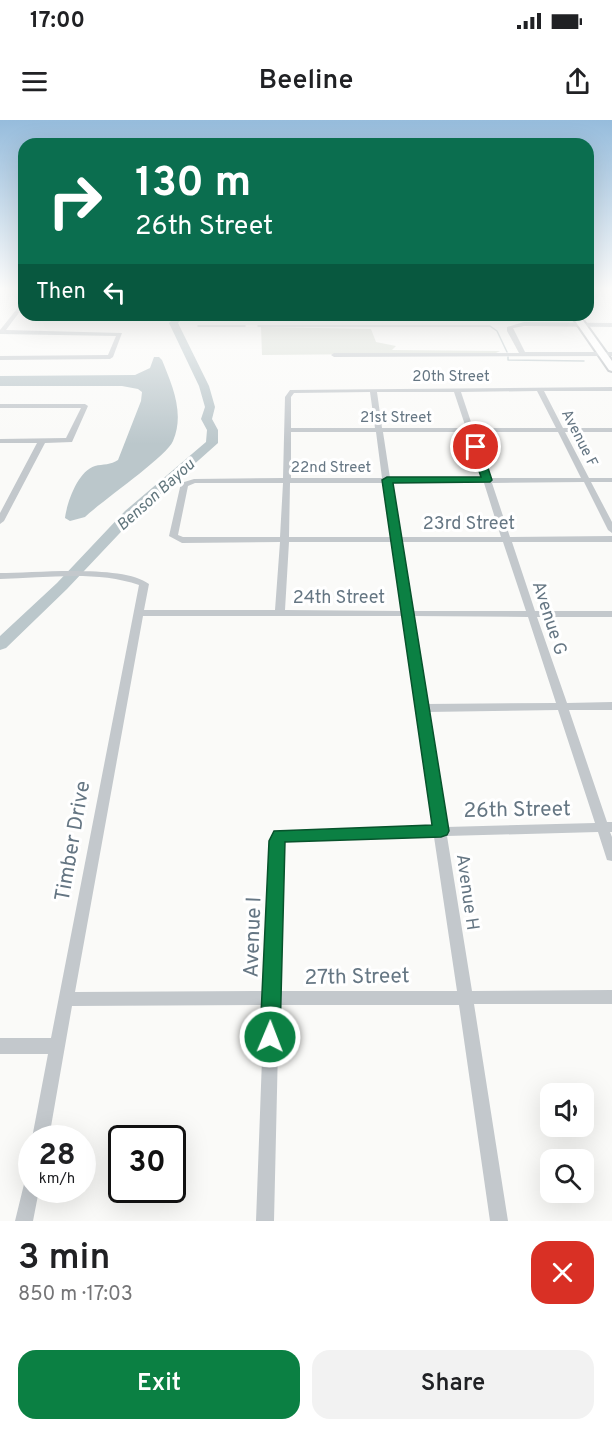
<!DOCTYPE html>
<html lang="en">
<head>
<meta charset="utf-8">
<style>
	:root { --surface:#fff; --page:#f2f2f2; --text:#202124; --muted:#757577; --accent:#0b8043 }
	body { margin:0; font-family:Overpass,sans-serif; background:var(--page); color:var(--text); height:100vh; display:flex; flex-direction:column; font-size:22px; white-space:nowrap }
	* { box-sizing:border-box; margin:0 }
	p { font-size:20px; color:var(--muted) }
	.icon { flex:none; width:33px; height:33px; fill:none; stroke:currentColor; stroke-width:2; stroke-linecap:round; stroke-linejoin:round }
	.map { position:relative; height:1101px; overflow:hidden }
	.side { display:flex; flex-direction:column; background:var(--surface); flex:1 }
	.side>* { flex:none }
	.banner { position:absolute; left:18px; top:18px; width:576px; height:183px; border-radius:18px; box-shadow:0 6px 24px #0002; background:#0b6e4f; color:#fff; overflow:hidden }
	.tools { position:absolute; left:540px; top:963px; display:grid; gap:12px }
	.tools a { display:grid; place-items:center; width:54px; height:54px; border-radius:12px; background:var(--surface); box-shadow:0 6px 24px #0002; font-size:30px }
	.speed { position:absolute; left:18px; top:1005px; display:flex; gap:12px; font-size:30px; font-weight:700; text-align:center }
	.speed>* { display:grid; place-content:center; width:78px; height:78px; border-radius:50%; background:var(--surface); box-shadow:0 6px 24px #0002; line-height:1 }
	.speed small { font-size:15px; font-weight:400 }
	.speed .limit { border:3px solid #111; border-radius:9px; background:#fff; color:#111 }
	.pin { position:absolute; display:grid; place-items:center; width:51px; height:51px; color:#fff; margin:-26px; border:3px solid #fff; border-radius:50%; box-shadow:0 2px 6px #0007 }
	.me { position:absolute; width:66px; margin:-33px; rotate:1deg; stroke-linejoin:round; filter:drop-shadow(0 0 4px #0008) }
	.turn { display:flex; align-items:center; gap:21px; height:126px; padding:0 18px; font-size:27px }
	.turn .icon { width:78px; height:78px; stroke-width:2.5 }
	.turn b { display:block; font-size:42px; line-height:51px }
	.then { display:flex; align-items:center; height:57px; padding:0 18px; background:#0003; gap:12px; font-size:22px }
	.round { display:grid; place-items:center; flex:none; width:63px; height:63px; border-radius:18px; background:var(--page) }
	.head { display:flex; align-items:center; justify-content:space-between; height:102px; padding:0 18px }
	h1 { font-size:36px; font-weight:600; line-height:45px }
	.action { display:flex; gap:12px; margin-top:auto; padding:12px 18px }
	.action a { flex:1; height:69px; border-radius:18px; background:var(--accent); color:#fff; font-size:24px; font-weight:600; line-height:69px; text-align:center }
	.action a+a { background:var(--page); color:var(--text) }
	.status { display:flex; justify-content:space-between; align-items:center; height:42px; padding:0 30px; background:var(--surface); direction:ltr }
	.status svg { height:16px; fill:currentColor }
	header { display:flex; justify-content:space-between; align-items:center; height:78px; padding:0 18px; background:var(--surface); font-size:27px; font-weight:600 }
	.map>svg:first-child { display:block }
	.green { fill:#dadfd7 }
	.water { fill:#bbc7cb }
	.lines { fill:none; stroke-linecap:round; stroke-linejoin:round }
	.stream { stroke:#bbc7cb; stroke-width:1.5 }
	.river { fill:#bbc7cb; fill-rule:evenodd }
	.primary-casing { stroke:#b5babe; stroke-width:4 }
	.street { fill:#c3c8cc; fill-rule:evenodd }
	.primary { fill:#fff; fill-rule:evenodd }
	.route { fill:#0b8043; stroke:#07532c; stroke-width:1.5 }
	.labels { text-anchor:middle; stroke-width:6; stroke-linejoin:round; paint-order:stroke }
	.far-street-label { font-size:15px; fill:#657683; stroke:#fff }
	.far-water-label { font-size:16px; font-style:italic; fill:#60757c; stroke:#fff }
	.street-label { font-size:18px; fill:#657683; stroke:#fff }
	.near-street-label { font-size:21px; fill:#657683; stroke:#fff }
</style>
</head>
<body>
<div class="status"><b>17:00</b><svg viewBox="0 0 49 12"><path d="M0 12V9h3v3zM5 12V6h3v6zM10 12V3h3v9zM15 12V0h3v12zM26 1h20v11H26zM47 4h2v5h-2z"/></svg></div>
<header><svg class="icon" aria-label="menu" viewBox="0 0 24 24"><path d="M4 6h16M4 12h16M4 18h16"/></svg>Beeline<svg class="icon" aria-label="share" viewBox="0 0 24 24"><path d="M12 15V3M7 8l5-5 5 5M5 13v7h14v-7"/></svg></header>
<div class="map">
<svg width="612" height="1101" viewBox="0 0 612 1101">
	<rect width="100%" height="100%" fill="#fafaf8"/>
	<!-- green -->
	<path class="green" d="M261,207l110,2 5,13 20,4 -4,4 108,1 -4,2 -234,2z"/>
	<!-- water -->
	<path class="water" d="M154,237h5l3,3c10,25 23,53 11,81 -7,16 -70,59 -88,76l-15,4 -5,-3c2,-16 13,-47 30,-52 8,-2 16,-1 23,-6l23,-59 1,-9 -4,-3 -16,-3h-122v-10l135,-1 15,-7z"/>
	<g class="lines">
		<!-- stream -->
		<g class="stream">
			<path d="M198,206h47"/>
			<path d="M258,206h232l7,5 10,21"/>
			<path d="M508,237v3l76,1"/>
		</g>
		<!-- river -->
		<path class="river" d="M177,195h9l-8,8 31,63 6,21 -3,12 6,11v13l-83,74 -68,72 -61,59 -6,2v-14l57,-53 68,-72 81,-69 1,-12 -6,-11 4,-12 -6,-21 -30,-63z"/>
		<defs>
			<path id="primary" d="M571,195h8l33,46v10l-3,-1z"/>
		</defs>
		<!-- primary casing -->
		<use href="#primary" class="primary-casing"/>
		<!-- street -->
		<g class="street">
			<path d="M24,180v6l-18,24 116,3 -9,24 -3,2 -110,1v-4l108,-1 8,-19 -116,-2v-4z"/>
			<path d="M524,202l88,1v4l-88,-1 -11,2 12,24h87v4l-278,1 -3,-2 3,-2h185l-12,-22v-4z"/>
			<path d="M612,267v4h-68l19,37h49v4h-47l24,46h23v4h-21l21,40v11l-4,-3 -24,-48 -92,1 18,54 102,-1v6h-100l23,69h77v6h-75l30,86 45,-1v8h-43l38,112h5v10h-2l2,5v24l-5,-1 -9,-28 -151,4 25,155 140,-1v14h-138l34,217h-18l-31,-216h-180l-5,216h-18l8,-216 -192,1 -23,132h-17l16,-84h-48v-16h51l88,-453c-43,-15 -94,-7 -139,-6v-6c34,0 123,-9 149,11l-5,26h131l5,-68 -98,1 -13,-7 12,-53 13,-4 89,-1 2,-81 5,-7zM537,271l19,37h-83l-12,-36zM370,272l5,36h-84v-31l3,-4zM377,272h77l12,36h-84zM291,312h85l6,46h-91zM383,312h84l15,46h-92zM475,312h83l23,46h-91zM195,363h88l-3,54h-97l-5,-2 10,-49zM290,363h93l8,54h-102zM391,363h93l17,54h-101zM289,422h103l10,69 -117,-1zM400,422h103l23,69h-115zM143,496h259l31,211 -158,5 -4,9 -6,150 -190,1zM412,496l116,1 28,86 -130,1zM558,590l37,113 -149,4 -19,-115zM434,717l23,154h-177l4,-150z"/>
			<path d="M0,284h85l3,2 -16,36 -27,1 -41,78 -4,3v-11l37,-70h-37v-4l66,-1 15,-30h-81z"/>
			<path d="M32,1053v17h7l-6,31h-18l11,-45z"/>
		</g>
		<!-- primary -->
		<use href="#primary" class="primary"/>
	</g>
	<!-- sky -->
	<linearGradient id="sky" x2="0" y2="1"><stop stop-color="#96bcdc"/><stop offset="0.52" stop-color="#fdfdfc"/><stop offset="1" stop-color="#fdfdfc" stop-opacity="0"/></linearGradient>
	<rect width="612" height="324" fill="url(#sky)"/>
	<!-- route -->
	<path class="route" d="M476,324l5,3 11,33 -2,2 -97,1 56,348 -2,4 -6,2 -156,5 -5,195 -3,7 -7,3 -7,-3 -3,-7 9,-196 5,-10 158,-6 -50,-345 5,-3h94l-10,-30z"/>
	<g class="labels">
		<!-- far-street labels -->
		<g class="far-street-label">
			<text x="451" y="261">20th Street</text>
			<text x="396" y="302">21st Street</text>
			<text transform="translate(580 318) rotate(63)" y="5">Avenue F</text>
			<text x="331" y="352">22nd Street</text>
		</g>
		<!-- far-water labels -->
		<g class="far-water-label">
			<text transform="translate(155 374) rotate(-42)" y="6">Benson Bayou</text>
		</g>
		<!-- street labels -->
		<g class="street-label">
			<text x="469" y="409">23rd Street</text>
			<text x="339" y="483">24th Street</text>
			<text transform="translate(550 498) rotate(72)" y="6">Avenue G</text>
			<text transform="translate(468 772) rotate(82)" y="6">Avenue H</text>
		</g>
		<!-- near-street labels -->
		<g class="near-street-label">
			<text transform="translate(517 689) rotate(-1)" y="7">26th Street</text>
			<text transform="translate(72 721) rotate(-80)" y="7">Timber Drive</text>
			<text transform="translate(252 817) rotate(-88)" y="7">Avenue I</text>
			<text transform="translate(357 856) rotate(-1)" y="7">27th Street</text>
		</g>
	</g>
</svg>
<div class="tools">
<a><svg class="icon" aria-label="sound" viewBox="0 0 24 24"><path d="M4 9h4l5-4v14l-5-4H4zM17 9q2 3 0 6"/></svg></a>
<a><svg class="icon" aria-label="search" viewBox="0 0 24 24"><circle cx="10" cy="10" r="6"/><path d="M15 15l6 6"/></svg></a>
</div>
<div class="speed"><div>28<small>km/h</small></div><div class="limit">30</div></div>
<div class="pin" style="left:476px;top:327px;background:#d93025"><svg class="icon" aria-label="arrive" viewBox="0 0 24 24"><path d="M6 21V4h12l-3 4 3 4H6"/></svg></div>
<svg class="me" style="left:270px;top:917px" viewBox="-20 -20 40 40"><circle r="17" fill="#0b8043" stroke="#fff" stroke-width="3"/><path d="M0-11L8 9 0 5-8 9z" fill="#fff"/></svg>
<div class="banner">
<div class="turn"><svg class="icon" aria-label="right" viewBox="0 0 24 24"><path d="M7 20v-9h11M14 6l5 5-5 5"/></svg><div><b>130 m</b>26th Street</div></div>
<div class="then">Then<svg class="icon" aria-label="left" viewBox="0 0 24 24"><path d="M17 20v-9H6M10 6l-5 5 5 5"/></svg></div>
</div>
</div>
<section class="side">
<div class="head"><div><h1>3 min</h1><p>850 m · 17:03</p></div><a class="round" style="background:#d93025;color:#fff"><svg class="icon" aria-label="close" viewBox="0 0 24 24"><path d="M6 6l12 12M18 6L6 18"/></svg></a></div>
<div class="action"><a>Exit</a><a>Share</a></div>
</section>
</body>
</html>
